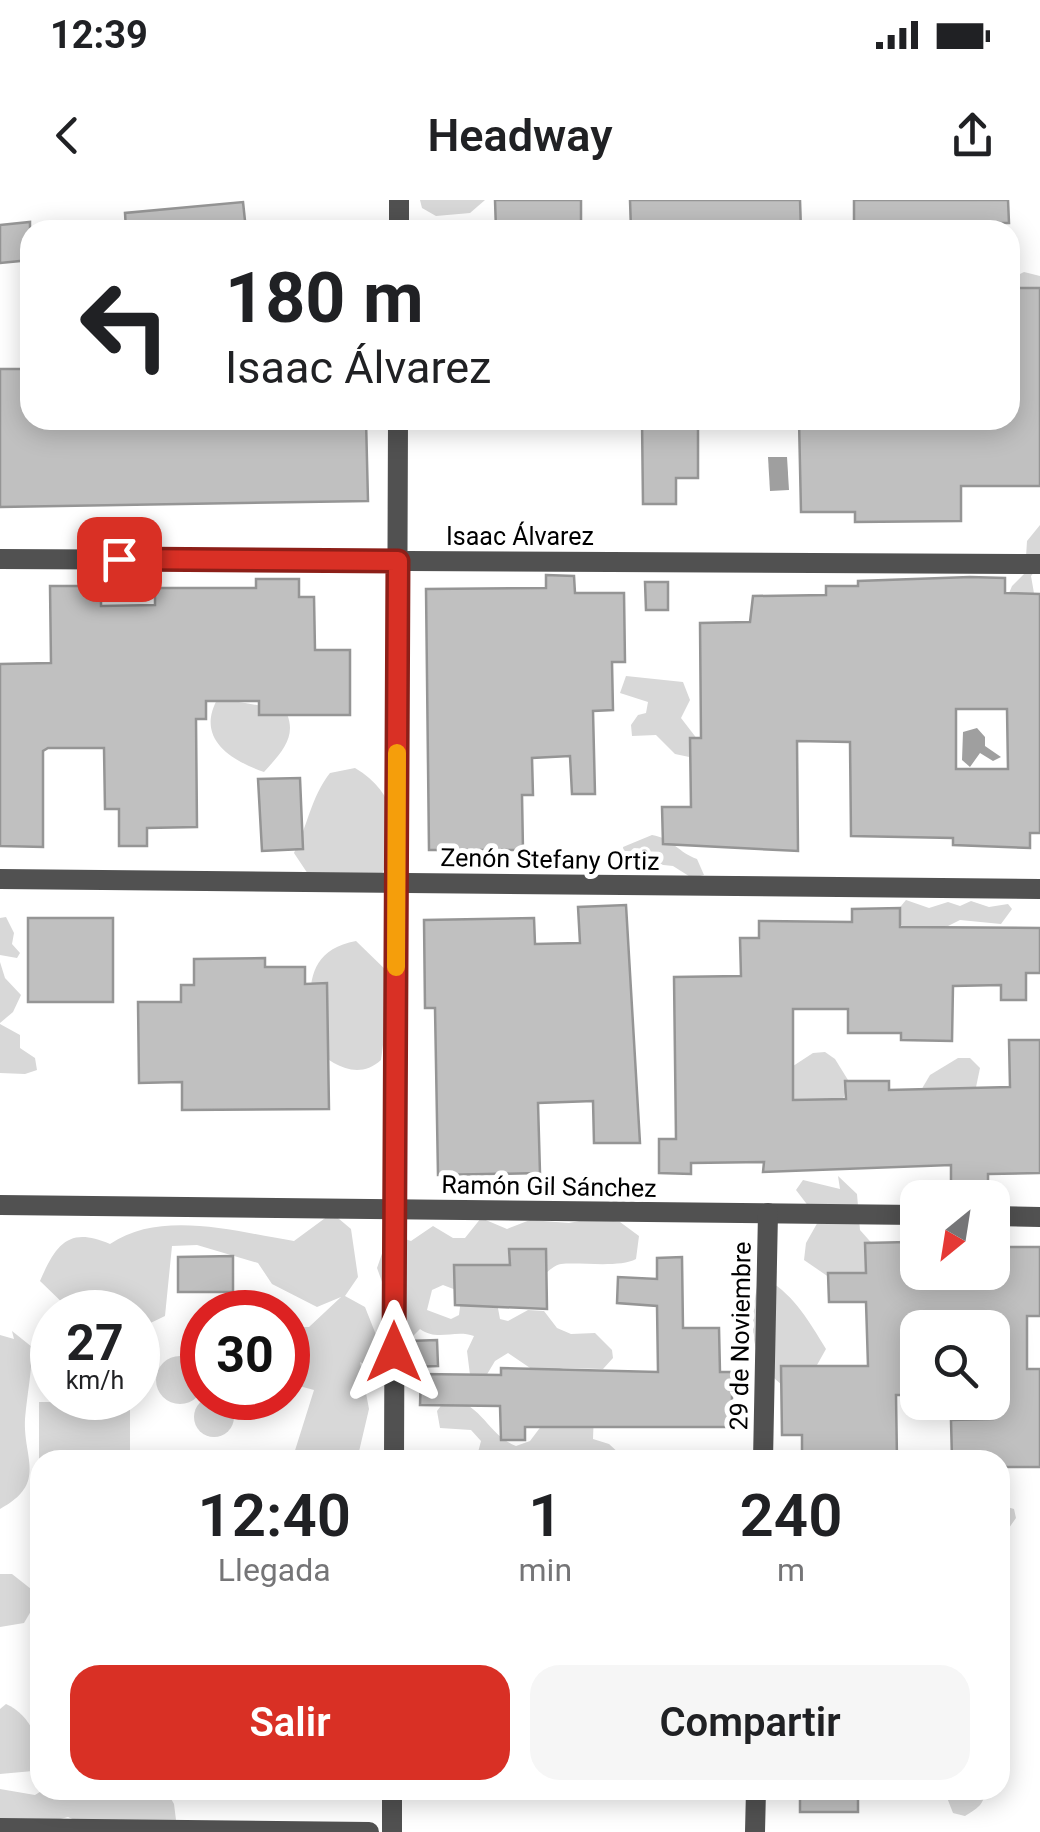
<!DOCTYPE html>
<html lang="es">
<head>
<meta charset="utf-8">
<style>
	:root { --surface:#fff; --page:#f6f6f6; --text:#202124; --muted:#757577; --accent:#d93025 }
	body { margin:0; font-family:Roboto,sans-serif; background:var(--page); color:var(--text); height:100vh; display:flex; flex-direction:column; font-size:38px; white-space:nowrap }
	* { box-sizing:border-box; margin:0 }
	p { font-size:32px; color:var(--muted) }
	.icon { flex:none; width:55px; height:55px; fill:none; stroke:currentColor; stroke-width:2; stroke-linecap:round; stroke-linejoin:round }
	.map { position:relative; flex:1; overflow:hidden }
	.side { position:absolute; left:30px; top:1250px; width:980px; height:350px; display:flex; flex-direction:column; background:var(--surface); border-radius:30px; box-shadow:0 5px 25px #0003 }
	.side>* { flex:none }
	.banner { position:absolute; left:20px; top:20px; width:1000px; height:210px; border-radius:30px; box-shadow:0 5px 25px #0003; background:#fff; color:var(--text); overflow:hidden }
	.needle { width:65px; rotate:210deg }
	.fabs { position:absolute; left:900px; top:980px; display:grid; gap:20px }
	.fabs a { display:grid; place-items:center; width:110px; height:110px; border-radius:20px; background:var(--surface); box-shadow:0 5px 25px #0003; font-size:50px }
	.speed { position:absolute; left:30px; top:1090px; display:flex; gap:20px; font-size:50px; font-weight:700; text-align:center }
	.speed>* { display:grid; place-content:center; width:130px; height:130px; border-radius:50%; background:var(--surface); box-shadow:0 5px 25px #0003; line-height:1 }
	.speed small { font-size:25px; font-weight:400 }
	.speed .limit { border:15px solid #d22; background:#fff; color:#111 }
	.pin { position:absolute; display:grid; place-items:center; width:85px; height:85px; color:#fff; margin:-42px; border-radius:20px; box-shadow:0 5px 15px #0006 }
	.me { position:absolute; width:110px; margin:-55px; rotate:0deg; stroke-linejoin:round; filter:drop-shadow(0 0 8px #0008) }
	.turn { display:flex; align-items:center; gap:35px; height:210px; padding:0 40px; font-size:45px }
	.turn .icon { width:130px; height:130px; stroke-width:2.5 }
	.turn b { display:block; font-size:70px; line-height:85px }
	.eta { display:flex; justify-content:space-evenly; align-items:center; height:170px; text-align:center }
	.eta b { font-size:60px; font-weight:600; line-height:70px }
	.button { display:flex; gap:20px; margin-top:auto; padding:20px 40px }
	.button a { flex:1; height:115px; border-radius:30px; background:var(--accent); color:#fff; font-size:40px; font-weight:600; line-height:115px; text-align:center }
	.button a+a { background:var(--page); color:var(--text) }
	.status { display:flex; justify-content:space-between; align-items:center; height:70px; padding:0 50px; background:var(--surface); direction:ltr }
	.status svg { height:28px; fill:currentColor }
	header { display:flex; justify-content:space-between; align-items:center; height:130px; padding:0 40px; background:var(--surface); font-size:45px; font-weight:600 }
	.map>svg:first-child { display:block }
	.green { fill:#d8d8d8 }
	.water { fill:#9f9f9f }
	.building { fill:#c0c0c0; stroke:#959595; stroke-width:2.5; fill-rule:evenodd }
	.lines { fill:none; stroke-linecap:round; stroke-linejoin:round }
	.street { stroke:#515151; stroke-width:20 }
	.route-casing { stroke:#8d1f18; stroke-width:25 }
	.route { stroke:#d93025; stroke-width:18 }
	.slow { stroke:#f59e0b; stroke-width:18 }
	.labels { text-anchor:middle; stroke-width:10; stroke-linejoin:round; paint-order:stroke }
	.street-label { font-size:25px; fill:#000; stroke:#fff }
</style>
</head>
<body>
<div class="status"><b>12:39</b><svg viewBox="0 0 49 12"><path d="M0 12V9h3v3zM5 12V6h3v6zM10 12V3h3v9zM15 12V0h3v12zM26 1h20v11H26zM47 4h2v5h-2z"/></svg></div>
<header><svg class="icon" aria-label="back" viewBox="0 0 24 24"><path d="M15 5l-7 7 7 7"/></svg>Headway<svg class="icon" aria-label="share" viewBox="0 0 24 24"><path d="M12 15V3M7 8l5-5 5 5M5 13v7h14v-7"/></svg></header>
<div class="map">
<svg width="1040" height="1632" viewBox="0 0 1040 1632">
	<rect width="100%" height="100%" fill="#fff"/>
	<!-- green -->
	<g class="green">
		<path d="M420,0h65l-15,13 -34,3 -14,-8z"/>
		<path d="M1024,72l16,4v21l-30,2v-20z"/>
		<path d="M1040,325v40l-9,11 4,23 -28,-1 5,-12 13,-13 2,-32z"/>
		<path d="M626,476l57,6 7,18 -9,18 20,26 -7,14 -19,-4 -19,-19 -24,1 -1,-11 7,-10 8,-2 2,-11 -28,-9z"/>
		<path d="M218,498c24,6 48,6 69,16 10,24 -7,40 -23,58 -34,-12 -69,-34 -46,-74z"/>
		<path d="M355,568c42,25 48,64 27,106h-74l-14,-21c14,-28 17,-56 36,-80z"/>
		<path d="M652,635c20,3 27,18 45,24l7,16 -12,3 -19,-12 -48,-5 -2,-14z"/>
		<path d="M906,700l23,8 19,-6 12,4 11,-5 18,6 19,-3 4,5 -11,15 -41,-4 -22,11 -11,-5 -19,5 -16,-14z"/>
		<path d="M6,717l8,16 -2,11 8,9 -3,5 -17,-3v-37z"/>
		<path d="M356,741l36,35 -11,84c-23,21 -49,5 -68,-13 -2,-44 -16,-95 43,-106z"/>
		<path d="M0,762l5,16 16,17 -8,17 -13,11z"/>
		<path d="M0,824l20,11v13l15,10 2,12 -12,4 -25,-1z"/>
		<path d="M825,852l10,7 13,21 -6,24 -52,1 -3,-35 26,-17z"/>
		<path d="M958,858h12l10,10 -5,24h-55l10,-17z"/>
		<path d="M838,976l19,18 3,36 24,27 -16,19 -32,6 -32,-22 2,-17 13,-23 -23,-30 7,-10 37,9z"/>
		<path d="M332,1013l19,16 7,48 -13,19 20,11 17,43 -12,33 -2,-17 -8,-4 9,47 -12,51h-65l22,-70 -26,-7v-56h21l32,-30 -24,10 -45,-23 -14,-21 -61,-18 -25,1 -7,70 -27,13v-17h-66l-32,-31c16,-37 29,-55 70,-37 51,-35 127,-12 184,-3z"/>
		<path d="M481,1018l26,11 23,-9 39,3 26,-5 25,4 19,14 -3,23c-16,9 -55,3 -75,5 -9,2 -13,9 -20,12 -23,11 -60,10 -85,14l-13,-5 -11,5 -5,20 24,9 8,-4 2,-16 36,4 3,16 8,2 20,-11 16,1 13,17 14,6 24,-1 17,17 1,8 -10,11 -40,-1 -24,6 -31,-21 -13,8 -12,20 -13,-6 -3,-24 7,-15c-20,-7 -36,6 -54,-7l-12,12 -10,-15 -21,-58 9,-26 13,-5 12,4 22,-15 20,12h12z"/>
		<path d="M768,1080c27,16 42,43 58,69l-18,32 -22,7c-38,-27 -36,-60 -29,-102z"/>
		<path d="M12,1131l20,16c0,25 -5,47 -7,72 -2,40 23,64 -25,90v-174l14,4z"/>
		<circle cx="180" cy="1180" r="24"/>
		<circle cx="214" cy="1217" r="20"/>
		<path d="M71,1198l59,4v58h-90l-1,114v-172h38z"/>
		<path d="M446,1199c36,2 40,35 70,47l14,-5 18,-24 46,-5 -1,27 16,5 12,11 -1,5h-144l5,-19 -10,-11 -31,-2 -3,-17z"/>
		<path d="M948,1202l36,1v1l-9,16 -17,1 -9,-9z"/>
		<path d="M1000,1305l14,4 2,9 -12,17 4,13 -8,17z"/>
		<path d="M0,1374h12l19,15 3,17 -10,17 -24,4z"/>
		<path d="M6,1504c25,11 40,43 27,67l-33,3v-65z"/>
		<path d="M0,1589l35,6 8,-5h123l8,14 3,24 -76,4 -33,-15 -50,13h-18z"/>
		<path d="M944,1590h40c2,14 -8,19 -19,26l-12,-3z"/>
	</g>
	<!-- water -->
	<g class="water">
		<path d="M768,257h19l2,33 -19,1z"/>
		<path d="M977,528l8,9v9l16,11 -8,4 -13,-8 -10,14 -8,-7 1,-28z"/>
	</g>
	<!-- building -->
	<g class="building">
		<path d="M495,0h86v30h-85z"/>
		<path d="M630,0h170l1,30h-170z"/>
		<path d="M854,0h154l1,23h-76v7h-79z"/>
		<path d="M243,2l3,28h-120l-1,-17z"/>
		<path d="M30,22v38l-30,3v-38z"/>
		<path d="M1010,88h30v198h-79v35l-106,1v-10h-54l-2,-92h211z"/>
		<path d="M0,169h30v51h336l2,81 -368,6z"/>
		<path d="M642,220h56v58h-22v26h-33z"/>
		<path d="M546,375l28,1 1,17h49l1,69h-13l1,48 -20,1 2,83h-23l-2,-38 -38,2 1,37h-11l1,55h-94l-3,-261 120,-1z"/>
		<path d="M970,377l35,1v15l35,1v239h-10v15l-77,-3v-7l-102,-2 -1,-94 -53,-1 1,110 -135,-7 -1,-37h29l-1,-69h11l-1,-115 50,-1 3,-26 73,-1v-9h32v-5zM956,509h51l1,60h-52z"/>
		<path d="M256,379h43v18h15l1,53h35v65h-91v-14h-53v18h-10l1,108 -50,1v18h-28v-37h-14l-1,-61h-56l-5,3v96l-43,-1v-182l51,-1 -1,-77h51v20l54,-1v-17h101z"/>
		<path d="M645,382h23v28h-22z"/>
		<path d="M300,578l3,71 -41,2 -4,-72z"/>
		<path d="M626,705l14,238h-46l-1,-42 -55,2 2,70 -102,2 -3,-167h-10l-1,-88 110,-2 1,26 45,-1 -2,-36z"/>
		<path d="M900,708v19l140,1v45h-14v27h-25v-15l-48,1 -1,55 -51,-1v-7h-53v-24h-55v91l53,-1 -1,-18h44v9l121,-3 -1,-47h31v133l-52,1v8h-37v-17l-188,7 1,-10 -73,1v11l-32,-1v-34h17l-2,-162 67,-1 -1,-38h19v-17l93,1v-13z"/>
		<rect x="28" y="718" width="85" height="84"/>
		<path d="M265,758v9h40v17l22,-1 2,126 -147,1v-28l-43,1 -1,-81h43v-17h13v-26z"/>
		<path d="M908,1042v30h84v-25h48v69h-13v53h13v98h-40v-7h-48l-1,-40 42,-1 -1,-91h-74v67h-22l1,65h-75l-1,-6 -19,1v-20h-20l-1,-69h87l-2,-64h-37l-1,-29h38l-1,-30z"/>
		<path d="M509,1049h37l1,60 -92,-4 -1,-40h56z"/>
		<path d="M233,1056v36h-55v-35z"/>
		<path d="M682,1057l1,71h36l1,44h12v55h-207v13h-24l-1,-34 -80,-1 1,-31 80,1v-7l157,4 -1,-66 -40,-3 1,-26 39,2v-21z"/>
		<path d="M437,1140l1,26 -29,1 -1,-26z"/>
		<rect x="800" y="1590" width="58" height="22"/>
	</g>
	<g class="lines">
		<!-- street -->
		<g class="street">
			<path d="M399,30v-30"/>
			<path d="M0,359l1040,5"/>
			<path d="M0,679l1040,10"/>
			<path d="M0,1005l918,10"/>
			<path d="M992,1016l48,1"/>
			<path d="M394,1260l4,-1040"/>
			<path d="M763,1260l5,-247"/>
			<path d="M0,1628l369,4"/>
			<path d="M392,1632v-42"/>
			<path d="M755,1632l1,-42"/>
		</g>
	</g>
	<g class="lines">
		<defs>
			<path id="route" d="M119,359l279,2 -4,791"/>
		</defs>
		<!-- route casing -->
		<use href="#route" class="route-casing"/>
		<!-- route -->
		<use href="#route" class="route"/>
		<!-- slow -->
		<path class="slow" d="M396,767l1,-214"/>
	</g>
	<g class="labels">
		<!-- street labels -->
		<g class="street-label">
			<text x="520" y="345">Isaac Álvarez</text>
			<text transform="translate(550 659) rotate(1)" y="9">Zenón Stefany Ortiz</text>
			<text transform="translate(549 986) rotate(1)" y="9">Ramón Gil Sánchez</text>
			<text transform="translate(740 1136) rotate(-89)" y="9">29 de Noviembre</text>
		</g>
	</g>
</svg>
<div class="fabs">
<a><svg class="needle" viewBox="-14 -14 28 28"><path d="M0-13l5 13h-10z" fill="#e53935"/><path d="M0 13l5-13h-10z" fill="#757577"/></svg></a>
<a><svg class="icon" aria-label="search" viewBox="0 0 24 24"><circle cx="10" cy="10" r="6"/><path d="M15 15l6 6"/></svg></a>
</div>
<div class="speed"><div>27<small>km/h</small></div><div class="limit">30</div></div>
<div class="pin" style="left:119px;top:359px;background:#d93025"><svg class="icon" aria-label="arrive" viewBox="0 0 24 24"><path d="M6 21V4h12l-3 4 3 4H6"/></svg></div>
<svg class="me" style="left:394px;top:1152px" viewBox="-20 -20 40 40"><path d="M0-17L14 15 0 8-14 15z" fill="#d93025" stroke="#fff" stroke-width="4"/></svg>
<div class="banner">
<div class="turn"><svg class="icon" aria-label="left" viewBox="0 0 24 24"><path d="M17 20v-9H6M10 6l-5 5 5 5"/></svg><div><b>180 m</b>Isaac Álvarez</div></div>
</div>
<section class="side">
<div class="eta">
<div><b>12:40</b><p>Llegada</p></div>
<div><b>1</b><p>min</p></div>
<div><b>240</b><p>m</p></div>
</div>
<div class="button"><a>Salir</a><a>Compartir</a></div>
</section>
</div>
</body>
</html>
